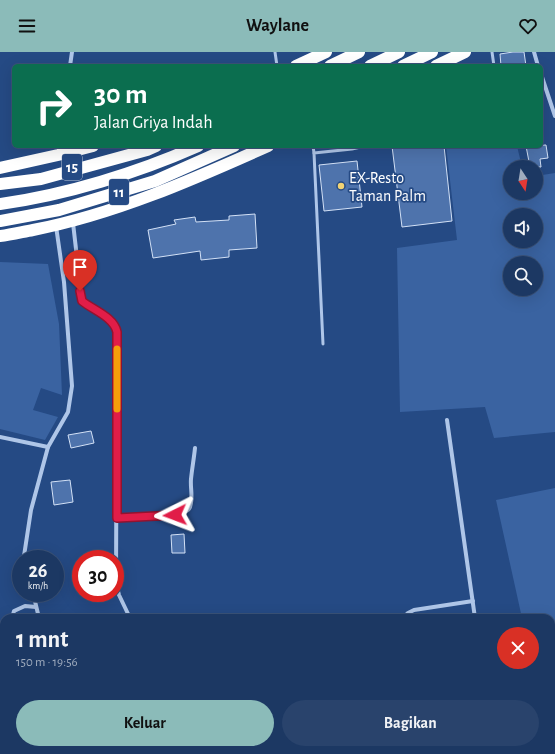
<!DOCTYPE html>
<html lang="id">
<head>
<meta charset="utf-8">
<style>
	:root { --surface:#1c3863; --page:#29436c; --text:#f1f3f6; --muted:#a0acbe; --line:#3a5278; --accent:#8bbbb9 }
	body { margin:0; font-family:"Alegreya Sans",sans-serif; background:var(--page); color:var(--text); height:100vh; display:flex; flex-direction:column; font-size:15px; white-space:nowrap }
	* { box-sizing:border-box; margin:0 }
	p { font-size:13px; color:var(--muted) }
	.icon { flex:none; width:22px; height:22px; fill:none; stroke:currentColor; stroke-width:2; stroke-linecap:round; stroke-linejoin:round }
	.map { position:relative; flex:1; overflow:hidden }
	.drawer { position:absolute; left:0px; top:562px; width:555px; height:140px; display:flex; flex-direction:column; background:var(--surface); border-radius:12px 12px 0 0; box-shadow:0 4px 16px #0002,0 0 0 1px var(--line) }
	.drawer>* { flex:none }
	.top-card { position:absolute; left:12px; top:12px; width:531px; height:84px; border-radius:6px; box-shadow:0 4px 16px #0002,0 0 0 1px var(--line); background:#0b6e4f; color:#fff; overflow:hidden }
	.needle { width:26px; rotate:168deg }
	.controls { position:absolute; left:503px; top:108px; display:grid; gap:8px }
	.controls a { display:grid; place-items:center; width:40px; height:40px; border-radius:50%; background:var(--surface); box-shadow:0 4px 16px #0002,0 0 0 1px var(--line); font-size:20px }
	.speed { position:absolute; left:12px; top:498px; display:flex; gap:8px; font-size:20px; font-weight:700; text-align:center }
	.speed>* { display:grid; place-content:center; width:52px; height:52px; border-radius:50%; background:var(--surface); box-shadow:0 4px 16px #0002,0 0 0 1px var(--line); line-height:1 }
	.speed small { font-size:10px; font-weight:400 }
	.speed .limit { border:6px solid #d22; background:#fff; color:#111 }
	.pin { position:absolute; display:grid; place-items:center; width:34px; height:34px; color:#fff; margin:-41px -17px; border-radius:50% 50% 50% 0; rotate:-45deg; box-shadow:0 0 4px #0007 }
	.pin .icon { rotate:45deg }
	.me { position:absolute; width:44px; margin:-22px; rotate:267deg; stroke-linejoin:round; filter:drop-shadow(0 0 3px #0008) }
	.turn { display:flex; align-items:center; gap:14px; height:84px; padding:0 16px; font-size:18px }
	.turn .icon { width:52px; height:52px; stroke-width:2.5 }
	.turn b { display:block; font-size:28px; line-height:34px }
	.round { display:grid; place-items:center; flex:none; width:42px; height:42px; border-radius:21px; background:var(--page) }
	.summary { display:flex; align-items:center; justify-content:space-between; height:68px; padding:0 16px }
	h1 { font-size:24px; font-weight:700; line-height:30px }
	.button { display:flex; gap:8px; margin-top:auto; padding:8px 16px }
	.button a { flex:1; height:46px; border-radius:24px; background:var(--accent); color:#111; font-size:16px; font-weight:700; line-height:46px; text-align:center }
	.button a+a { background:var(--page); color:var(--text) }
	header { display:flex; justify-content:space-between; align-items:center; height:52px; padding:0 16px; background:var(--accent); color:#111; font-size:18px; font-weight:700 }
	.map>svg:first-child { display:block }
	.green { fill:#3a63a1; fill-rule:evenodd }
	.building { fill:#4e73ac; stroke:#d3e1f6 }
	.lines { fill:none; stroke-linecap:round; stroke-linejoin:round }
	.lane { stroke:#afc6e8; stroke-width:3 }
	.street { stroke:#afc6e8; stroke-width:4 }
	.highway { stroke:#fff; stroke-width:12 }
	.route-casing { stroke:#92132f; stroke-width:10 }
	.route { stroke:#e11d48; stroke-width:7 }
	.slow { stroke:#f59e0b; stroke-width:7 }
	.poi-dot { fill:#f1d374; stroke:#254a84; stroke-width:1.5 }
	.labels { text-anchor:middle; stroke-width:3.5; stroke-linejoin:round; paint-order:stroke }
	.shield { fill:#254a84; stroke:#bec9da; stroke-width:1 }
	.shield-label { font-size:15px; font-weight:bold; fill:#fff }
	.poi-label { font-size:16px; fill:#fff; stroke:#254a84; text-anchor:start }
</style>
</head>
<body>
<header><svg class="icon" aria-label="menu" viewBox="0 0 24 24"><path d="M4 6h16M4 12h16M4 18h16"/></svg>Waylane<svg class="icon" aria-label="heart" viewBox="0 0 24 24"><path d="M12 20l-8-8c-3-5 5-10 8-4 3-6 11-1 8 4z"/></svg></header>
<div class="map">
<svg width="555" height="702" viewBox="0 0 555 702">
	<rect width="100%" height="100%" fill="#254a84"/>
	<!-- green -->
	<g class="green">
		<path d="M446,94h71l5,21h-12v26h26v-17l19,-3v259l-61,6 -9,-31 -85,5 -3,-164 60,-8zM510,163h26v26h-26zM510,211h26v26h-26z"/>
		<path d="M0,210l48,2 11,60 3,71 -21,-7 -8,22 25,7 -13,23 -45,-11z"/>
		<path d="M555,436v258l-4,1v-129h-29l-26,-118z"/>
	</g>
	<!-- building -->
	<g class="building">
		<path d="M513,0h11l2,14h-25l-1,-12z"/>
		<path d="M546,93l2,13 -8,1 1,8h-11l-4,-21z"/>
		<path d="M392,94h52l8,75 -50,6z"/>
		<path d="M357,109l5,46 -38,4 -5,-46z"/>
		<path d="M255,162l2,34 -28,2v7l-28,3 -1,-9 -47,7 -5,-28 28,-6 -2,-4 21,-3 1,5 33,-2v-4z"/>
		<path d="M91,379l3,12 -23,5 -3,-13z"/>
		<path d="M70,428l3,22 -19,3 -3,-23z"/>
		<path d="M184,482l1,19h-13l-1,-18z"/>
	</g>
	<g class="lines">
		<!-- lane -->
		<g class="lane">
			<path d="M275,0l2,14"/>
			<path d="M492,0l2,14"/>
			<path d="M313,94l1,7"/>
			<path d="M323,292l-9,-191 38,-4 13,-3"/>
		</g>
		<!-- street -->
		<g class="street">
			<path d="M534,0l4,14"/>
			<path d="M70,14l2,-14"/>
			<path d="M541,22l14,42"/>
			<path d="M73,171l9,78 30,21 4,4 1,5 -1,252 3,12 11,23"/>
			<path d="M447,368l28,198"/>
			<path d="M0,385l48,10"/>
			<path d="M117,466c12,-1 66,0 72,-9 5,-8 1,-21 2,-30 1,-10 3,-21 4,-31"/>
			<path d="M25,507l-1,-3 7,-46 17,-63 20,-35 4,-26 -8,-104 -8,-56"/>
			<path d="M33,541l6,25"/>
			<path d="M12,566l2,-7 11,-5 11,1"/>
			<path d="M403,566l5,-5 6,-3 59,-9"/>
			<path d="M0,577h4"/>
			<path d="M48,698l1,4"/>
			<path d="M157,698l1,4"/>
			<path d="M245,698v4"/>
			<path d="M333,698v4"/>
			<path d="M417,698v4"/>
			<path d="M493,698v4"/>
		</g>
		<!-- highway -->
		<g class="highway">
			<path d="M296,14l30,-14"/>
			<path d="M330,14l29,-14"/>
			<path d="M370,14l29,-14"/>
			<path d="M403,14l29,-14"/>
			<path d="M436,14l29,-14"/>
			<path d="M0,116l58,-13 35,-9"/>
			<path d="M0,132l41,-5 106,-29 9,-4"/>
			<path d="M0,152c66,-9 137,-31 198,-58"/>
			<path d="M0,169l59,-11 96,-29 79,-35"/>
			<path d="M0,184c11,-1 22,-4 33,-6 82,-16 159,-50 235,-84"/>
		</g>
	</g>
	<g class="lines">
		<defs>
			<path id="route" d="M80,239l2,10c11,9 32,16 35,31v186l58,-3"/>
		</defs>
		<!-- route casing -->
		<use href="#route" class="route-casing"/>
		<!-- route -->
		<use href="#route" class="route"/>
		<!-- slow -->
		<path class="slow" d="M117,357v-60"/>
	</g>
	<!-- markers -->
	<circle class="poi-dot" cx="341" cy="134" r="4"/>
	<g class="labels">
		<!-- shield labels -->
		<g class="shield">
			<rect x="62" y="102" width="20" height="26" rx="3"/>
			<rect x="109" y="127" width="20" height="26" rx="3"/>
		</g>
		<g class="shield-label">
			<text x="72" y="120">15</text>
			<text x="119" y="145">11</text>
		</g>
		<!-- poi labels -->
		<g class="poi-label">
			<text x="349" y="131">EX-Resto<tspan x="349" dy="18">Taman Palm</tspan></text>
		</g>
	</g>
</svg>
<div class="controls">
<a><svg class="needle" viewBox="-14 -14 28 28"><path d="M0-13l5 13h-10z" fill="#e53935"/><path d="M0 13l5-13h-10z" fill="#a0acbe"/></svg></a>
<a><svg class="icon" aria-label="sound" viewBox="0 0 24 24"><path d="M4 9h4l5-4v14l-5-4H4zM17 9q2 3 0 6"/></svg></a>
<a><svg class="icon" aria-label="search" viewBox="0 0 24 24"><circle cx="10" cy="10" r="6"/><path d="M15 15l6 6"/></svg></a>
</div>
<div class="speed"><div>26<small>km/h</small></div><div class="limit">30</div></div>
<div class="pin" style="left:80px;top:239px;background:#d93025"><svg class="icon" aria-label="arrive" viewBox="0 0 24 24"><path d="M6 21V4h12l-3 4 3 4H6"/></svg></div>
<svg class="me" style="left:175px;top:463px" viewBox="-20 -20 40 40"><path d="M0-17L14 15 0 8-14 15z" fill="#e11d48" stroke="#fff" stroke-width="4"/></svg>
<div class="top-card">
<div class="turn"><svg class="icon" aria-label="right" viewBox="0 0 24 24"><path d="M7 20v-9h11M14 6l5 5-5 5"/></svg><div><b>30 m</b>Jalan Griya Indah</div></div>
</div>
<section class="drawer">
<div class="summary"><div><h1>1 mnt</h1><p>150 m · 19:56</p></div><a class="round" style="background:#d93025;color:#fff"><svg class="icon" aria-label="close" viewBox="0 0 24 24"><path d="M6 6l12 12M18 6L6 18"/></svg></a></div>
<div class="button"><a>Keluar</a><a>Bagikan</a></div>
</section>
</div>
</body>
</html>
